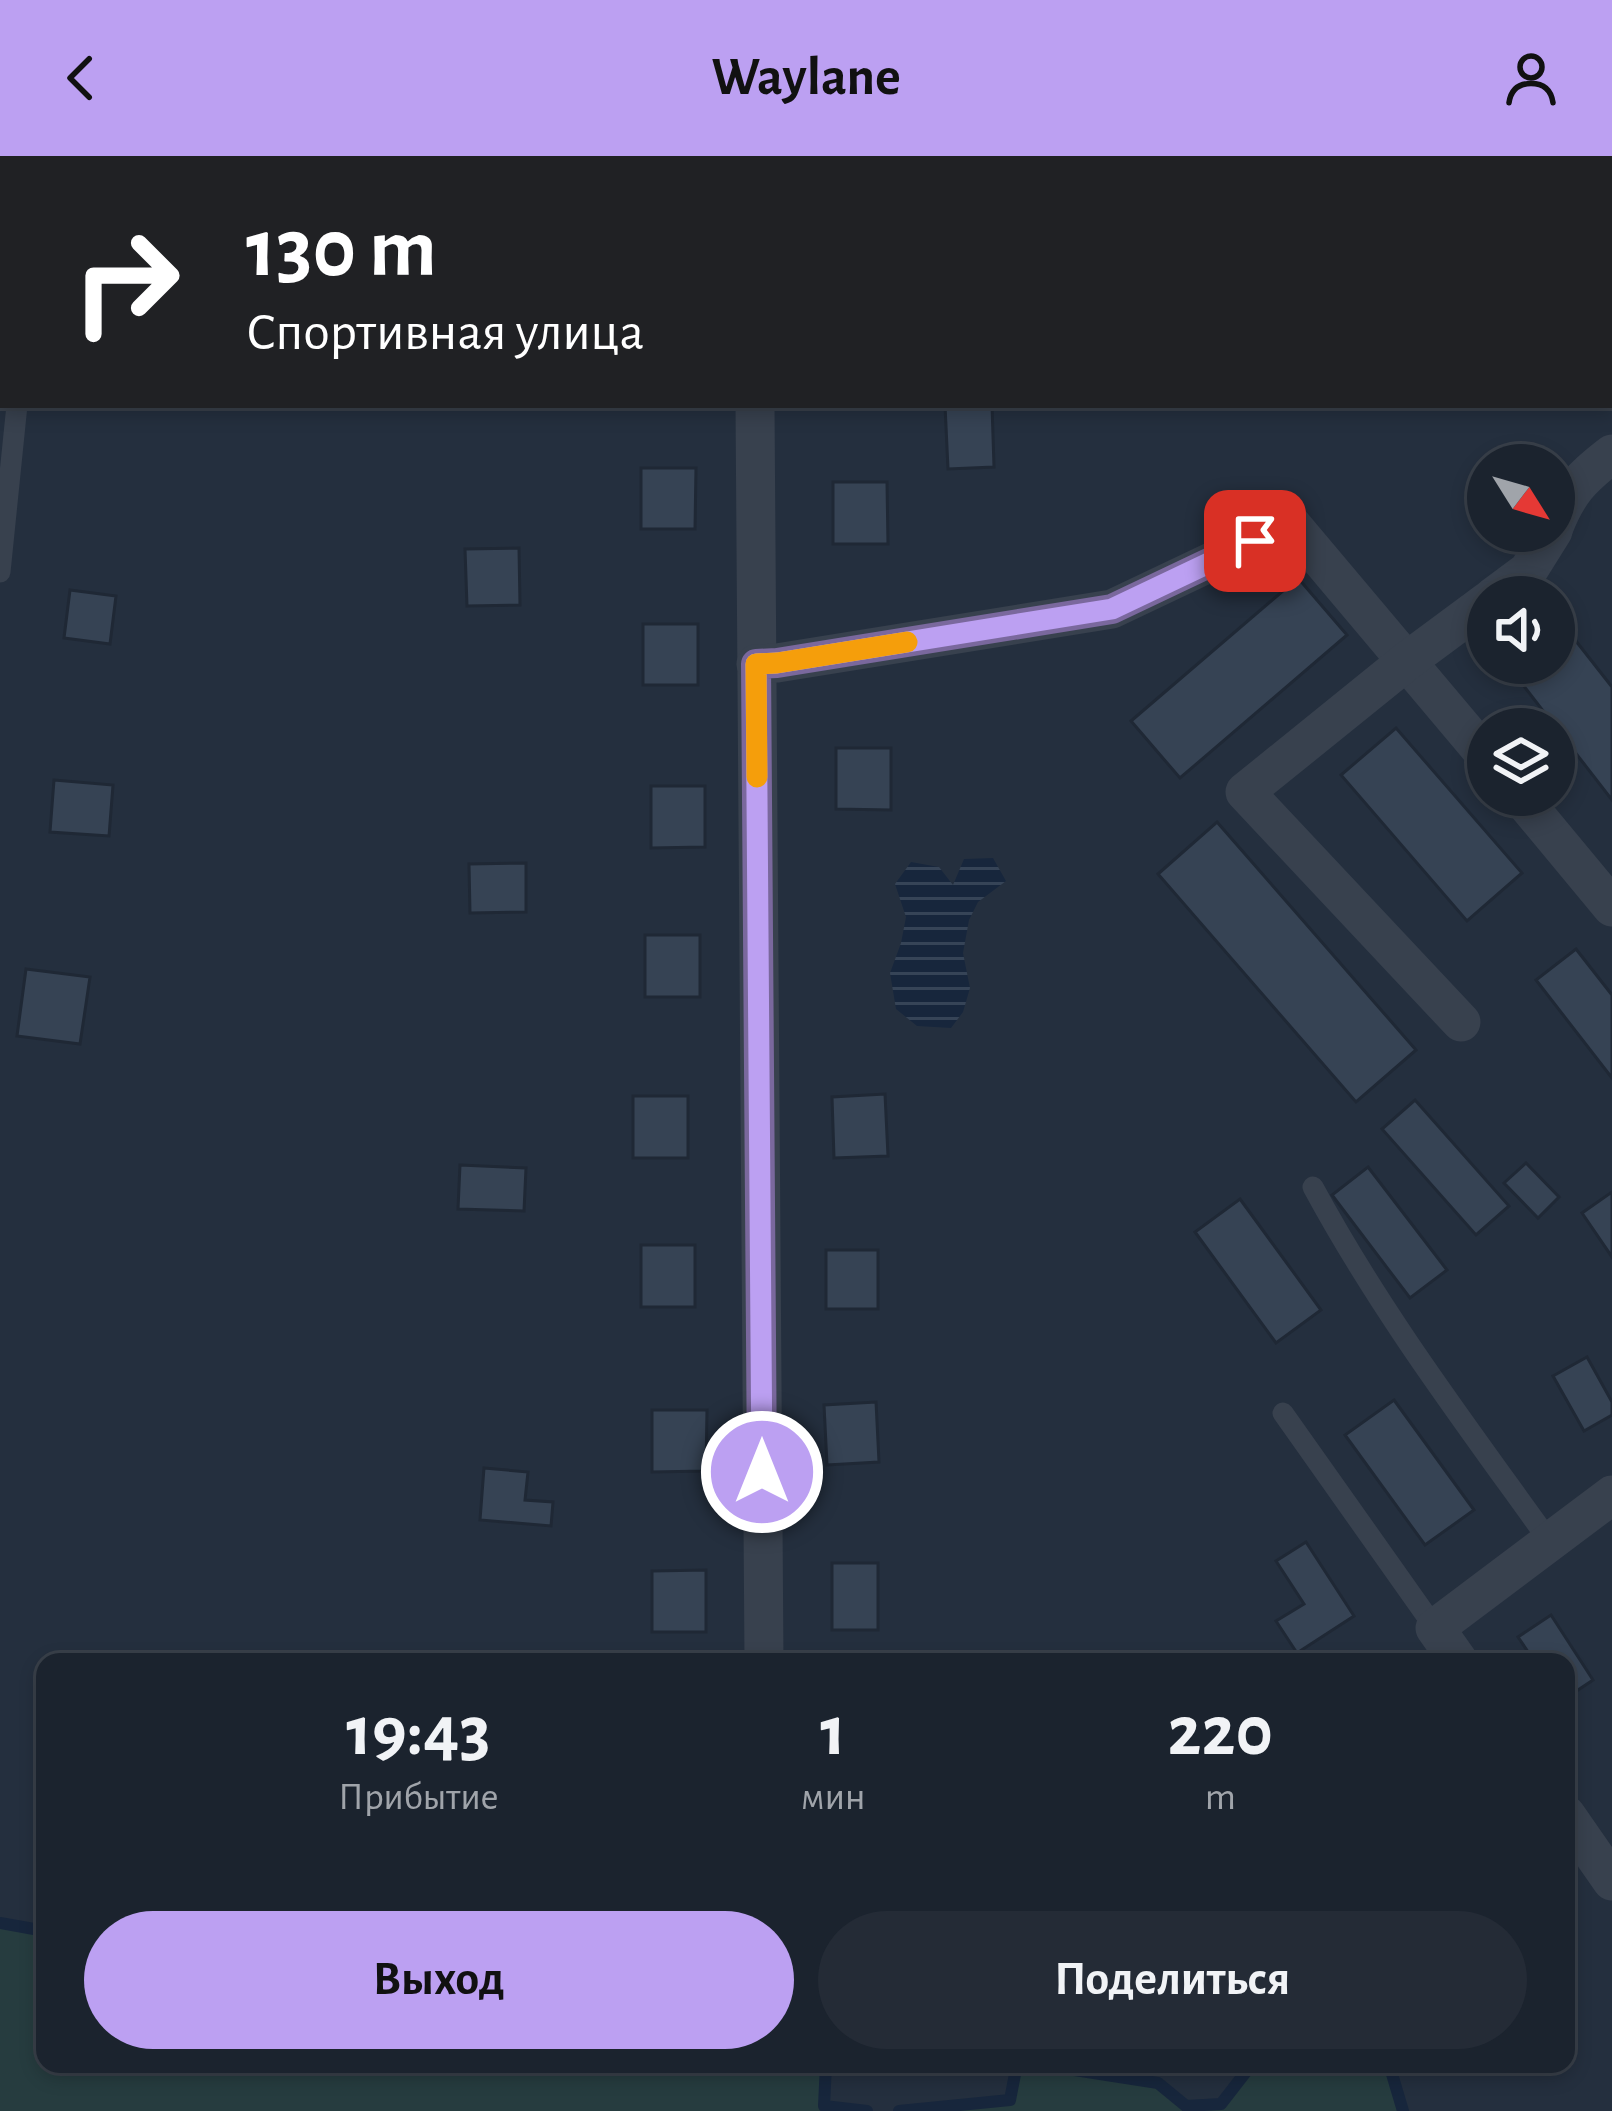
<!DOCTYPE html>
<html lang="ru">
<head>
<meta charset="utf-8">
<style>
	:root { --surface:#1b232e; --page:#242b36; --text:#f1f3f6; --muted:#a0a4aa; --line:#39404a; --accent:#bca0f2 }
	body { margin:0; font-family:"Alegreya Sans",sans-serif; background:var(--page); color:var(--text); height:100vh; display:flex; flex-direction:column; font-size:45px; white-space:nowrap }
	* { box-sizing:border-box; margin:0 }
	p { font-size:39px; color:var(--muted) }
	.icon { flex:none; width:66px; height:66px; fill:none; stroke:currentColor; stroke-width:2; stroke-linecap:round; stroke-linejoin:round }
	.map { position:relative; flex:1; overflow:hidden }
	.sheet { position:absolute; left:36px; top:1497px; width:1539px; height:420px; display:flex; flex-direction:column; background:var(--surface); border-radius:24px; box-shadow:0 6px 18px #0003,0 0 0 3px var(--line) }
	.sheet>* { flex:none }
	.hud { position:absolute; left:0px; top:0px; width:1614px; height:252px; box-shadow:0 6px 18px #0003,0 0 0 3px var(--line); background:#202124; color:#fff; overflow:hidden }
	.needle { width:78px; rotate:127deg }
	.tools { position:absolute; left:1467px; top:288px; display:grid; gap:24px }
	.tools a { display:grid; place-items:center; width:108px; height:108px; border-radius:50%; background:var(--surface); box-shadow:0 6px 18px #0003,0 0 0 3px var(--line); font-size:60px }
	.pin { position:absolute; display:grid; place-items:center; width:102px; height:102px; color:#fff; margin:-51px; border-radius:24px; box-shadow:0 6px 18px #0006 }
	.me { position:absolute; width:132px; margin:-66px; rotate:0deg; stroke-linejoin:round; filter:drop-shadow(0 0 9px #0008) }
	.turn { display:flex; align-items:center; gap:42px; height:252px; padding:0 48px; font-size:54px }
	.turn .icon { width:156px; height:156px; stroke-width:2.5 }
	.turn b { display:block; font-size:84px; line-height:102px }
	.eta { display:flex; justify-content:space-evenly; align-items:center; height:204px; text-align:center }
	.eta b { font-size:72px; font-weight:600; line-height:84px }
	.cta { display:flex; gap:24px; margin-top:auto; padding:24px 48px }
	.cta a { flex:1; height:138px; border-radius:72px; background:var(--accent); color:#111; font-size:48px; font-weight:600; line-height:138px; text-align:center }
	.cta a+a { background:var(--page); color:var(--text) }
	header { display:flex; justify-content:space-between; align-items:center; height:156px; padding:0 48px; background:var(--accent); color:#111; font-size:54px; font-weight:600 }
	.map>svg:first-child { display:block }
	.green { fill:#263c3f }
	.water { fill:url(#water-rules) }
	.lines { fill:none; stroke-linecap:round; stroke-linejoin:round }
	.stream { stroke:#17263c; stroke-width:12 }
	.building { fill:#364354; stroke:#1f2835; stroke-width:3 }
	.service { stroke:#38414e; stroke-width:21 }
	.minor { stroke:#38414e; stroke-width:39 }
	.route-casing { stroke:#7a689d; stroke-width:30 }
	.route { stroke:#bca0f2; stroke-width:21 }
	.slow { stroke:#f59e0b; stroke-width:21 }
</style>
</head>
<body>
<header><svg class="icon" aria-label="back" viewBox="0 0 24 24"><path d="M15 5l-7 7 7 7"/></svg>Waylane<svg class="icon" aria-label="person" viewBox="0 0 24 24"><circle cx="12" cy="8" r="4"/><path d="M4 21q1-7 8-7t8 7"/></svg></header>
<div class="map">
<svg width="1612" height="1955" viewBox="0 0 1612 1955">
	<defs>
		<pattern id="water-rules" width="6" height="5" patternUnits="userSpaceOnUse" patternTransform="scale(3)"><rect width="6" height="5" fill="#17263c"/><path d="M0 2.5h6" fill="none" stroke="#364457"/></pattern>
	</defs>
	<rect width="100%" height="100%" fill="#242f3e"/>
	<!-- green -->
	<g class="green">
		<path d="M0,1767l45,8v133h781l-2,42 43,5h-867z"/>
		<path d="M1017,1908h19l122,19 28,23 35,-2 31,-40h137l14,47h-504l110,-11z"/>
	</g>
	<!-- water -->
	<path class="water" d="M993,702l13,23 -28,21 -9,18 -6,33 7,35 -7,24 -12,16 -34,-2 -21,-17 -6,-36 11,-30 5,-26 -11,-33 16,-22 28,5 14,18 11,-26z"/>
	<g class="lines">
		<!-- stream -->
		<g class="stream">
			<path d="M0,1767l45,8"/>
			<path d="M826,1908l-2,42 43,5"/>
			<path d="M1036,1908l122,19 28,23 35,-2 31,-40"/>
			<path d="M1389,1908l14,47"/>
			<path d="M899,1955l111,-11 7,-36"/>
		</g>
	</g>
	<!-- building -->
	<g class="building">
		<path d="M945,249h47l2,62 -46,2z"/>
		<path d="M641,312h55l-1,61h-54z"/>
		<path d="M833,326h54l1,62h-55z"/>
		<path d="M519,392l1,57 -53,1 -2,-57z"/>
		<path d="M1298,422l49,57 -167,143 -49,-57z"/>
		<path d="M70,434l46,6 -6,48 -46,-6z"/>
		<path d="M1554,457l58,74v113l-106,-137h48z"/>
		<rect x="643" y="468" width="55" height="61"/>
		<path d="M1396,572l126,145 -55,48 -126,-146z"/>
		<path d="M836,592h55v62l-55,-1z"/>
		<path d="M54,624l59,5 -4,51 -59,-4z"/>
		<path d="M651,630h54v61l-54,1z"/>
		<path d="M1217,666l199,228 -60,52 -198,-228z"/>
		<path d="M526,707v49l-56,1 -1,-49z"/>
		<rect x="645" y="779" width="55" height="62"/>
		<path d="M1576,793l36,46v83l-76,-98z"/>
		<path d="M26,813l64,8 -10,67 -63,-8z"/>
		<path d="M885,938l3,62 -54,2 -2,-61z"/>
		<rect x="633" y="940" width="55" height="62"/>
		<path d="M1415,944l94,106 -33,29 -94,-106z"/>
		<path d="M1526,1007l33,34 -21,21 -34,-35z"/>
		<path d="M460,1009l66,3 -2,43 -66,-2z"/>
		<path d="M1368,1011l79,103 -37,28 -78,-103z"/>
		<path d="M1612,1036v65l-30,-44z"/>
		<path d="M1240,1043l81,111 -45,33 -81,-111z"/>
		<rect x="641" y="1089" width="54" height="62"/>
		<rect x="826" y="1094" width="52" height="59"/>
		<path d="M1587,1201l25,45v13l-28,16 -31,-55z"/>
		<path d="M1394,1244l80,110 -49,35 -80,-110z"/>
		<path d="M876,1246l3,60 -52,3 -3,-60z"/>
		<path d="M652,1254h55l-1,61 -54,1z"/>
		<path d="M484,1312l44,4 -3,28 28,2 -2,24 -71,-6z"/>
		<path d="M1306,1386l48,74 -57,37 -21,-32 28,-17 -28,-43z"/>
		<rect x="832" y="1407" width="46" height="67"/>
		<path d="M706,1414v62h-54v-61z"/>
		<path d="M1551,1459l42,65 -27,18v-36h-31l-17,-25z"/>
	</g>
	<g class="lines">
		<!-- service -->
		<g class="service">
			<path d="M43,3v-3"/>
			<path d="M0,416l17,-167"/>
			<path d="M1313,1031c68,126 154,239 237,355"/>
			<path d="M1283,1257l152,215"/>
		</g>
		<!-- minor -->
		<g class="minor">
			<path d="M754,0v3"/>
			<path d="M755,249l9,1257"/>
			<path d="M1554,371c14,-36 28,-50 58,-73"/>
			<path d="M1493,441l35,-26 25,-40"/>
			<path d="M756,508l21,-1 335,-54 179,-85 197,234"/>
			<path d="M1519,639l93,112"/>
			<path d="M1461,866l-216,-230 162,-131 81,-60"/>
			<path d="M1459,1506l-24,-34 177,-133"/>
			<path d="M1566,1659l46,66"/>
		</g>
	</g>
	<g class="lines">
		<defs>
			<path id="route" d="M762,1316l-6,-808 21,-1 335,-54 143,-68"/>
		</defs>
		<!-- route casing -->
		<use href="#route" class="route-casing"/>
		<!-- route -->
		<use href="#route" class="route"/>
		<!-- slow -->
		<path class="slow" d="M757,621l-1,-113 21,-1 130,-21"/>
	</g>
</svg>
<div class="tools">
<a><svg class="needle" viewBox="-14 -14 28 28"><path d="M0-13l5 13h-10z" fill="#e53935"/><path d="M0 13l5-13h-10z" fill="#a0a4aa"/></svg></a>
<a><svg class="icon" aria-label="sound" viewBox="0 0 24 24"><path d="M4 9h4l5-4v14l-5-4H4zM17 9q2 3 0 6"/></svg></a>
<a><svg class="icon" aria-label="layers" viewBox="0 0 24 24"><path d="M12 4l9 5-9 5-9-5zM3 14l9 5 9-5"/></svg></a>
</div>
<div class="pin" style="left:1255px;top:385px;background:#d93025"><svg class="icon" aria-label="arrive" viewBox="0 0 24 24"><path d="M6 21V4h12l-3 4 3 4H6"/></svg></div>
<svg class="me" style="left:762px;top:1316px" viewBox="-20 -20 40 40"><circle r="17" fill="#bca0f2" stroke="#fff" stroke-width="3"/><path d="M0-11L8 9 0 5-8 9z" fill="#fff"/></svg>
<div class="hud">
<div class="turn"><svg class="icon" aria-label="right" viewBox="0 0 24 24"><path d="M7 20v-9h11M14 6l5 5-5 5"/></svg><div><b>130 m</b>Спортивная улица</div></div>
</div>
<section class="sheet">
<div class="eta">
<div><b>19:43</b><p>Прибытие</p></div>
<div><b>1</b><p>мин</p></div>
<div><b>220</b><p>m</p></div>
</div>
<div class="cta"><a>Выход</a><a>Поделиться</a></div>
</section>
</div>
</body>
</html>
